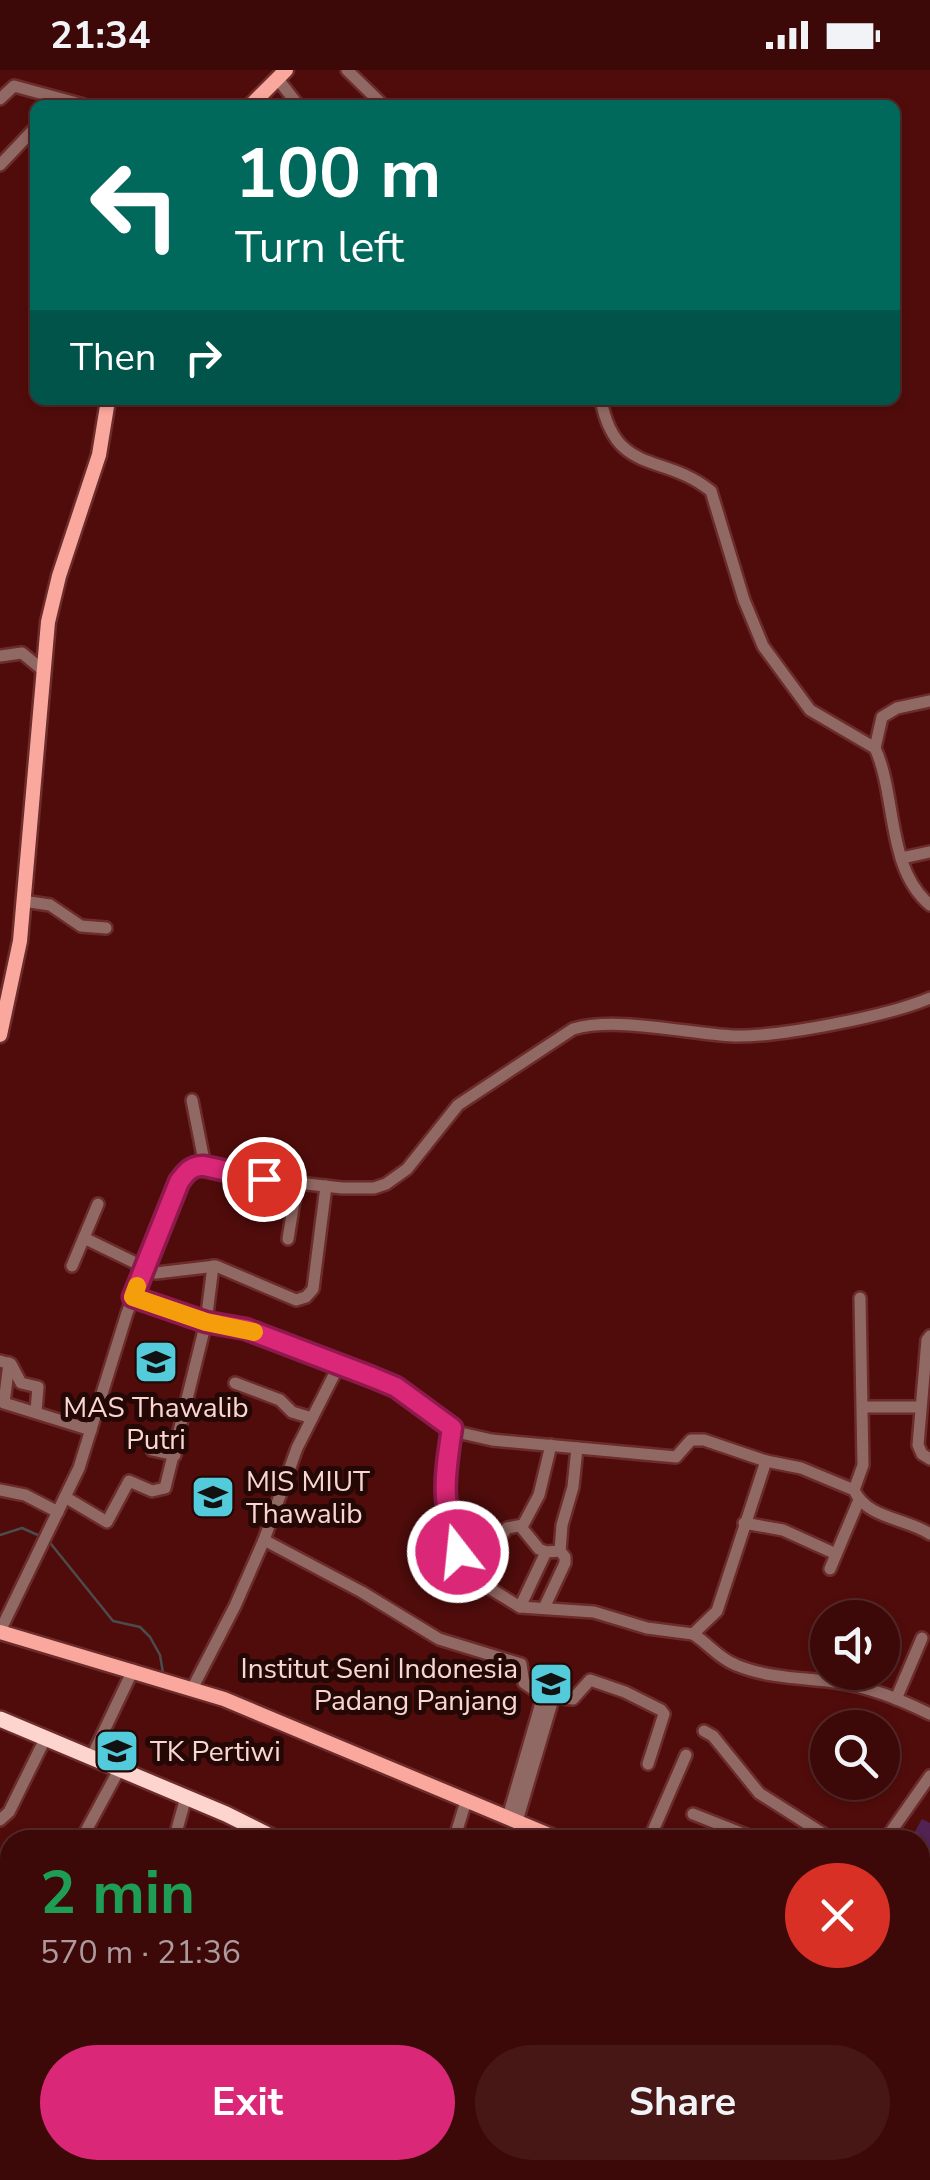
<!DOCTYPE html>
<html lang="en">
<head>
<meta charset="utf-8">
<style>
	:root { --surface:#3c0908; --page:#471716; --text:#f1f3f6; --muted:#ac9a9c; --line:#552a29; --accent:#db2777 }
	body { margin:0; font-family:"Nunito Sans",sans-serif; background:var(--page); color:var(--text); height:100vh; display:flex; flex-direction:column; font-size:38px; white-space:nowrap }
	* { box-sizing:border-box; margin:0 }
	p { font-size:32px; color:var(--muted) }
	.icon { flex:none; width:55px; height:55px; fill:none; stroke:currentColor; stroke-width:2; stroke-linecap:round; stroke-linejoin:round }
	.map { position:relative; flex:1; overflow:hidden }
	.drawer { position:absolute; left:0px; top:1760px; width:930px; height:350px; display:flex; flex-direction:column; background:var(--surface); border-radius:30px 30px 0 0; box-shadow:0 2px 8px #0004,0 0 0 2px var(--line) }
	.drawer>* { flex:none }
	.banner { position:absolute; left:30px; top:30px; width:870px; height:305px; border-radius:15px; box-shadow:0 2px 8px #0004,0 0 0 2px var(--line); background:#00695c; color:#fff; overflow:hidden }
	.controls { position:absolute; left:810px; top:1530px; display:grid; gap:20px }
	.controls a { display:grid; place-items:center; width:90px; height:90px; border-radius:50%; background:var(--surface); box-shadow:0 2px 8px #0004,0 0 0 2px var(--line); font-size:50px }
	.pin { position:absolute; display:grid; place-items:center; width:85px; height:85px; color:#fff; margin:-42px; border:5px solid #fff; border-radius:50%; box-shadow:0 2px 10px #0007 }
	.me { position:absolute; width:110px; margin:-55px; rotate:344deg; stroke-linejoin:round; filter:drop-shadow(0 0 8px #0008) }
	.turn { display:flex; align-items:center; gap:35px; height:210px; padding:0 40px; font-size:45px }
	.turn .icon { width:130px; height:130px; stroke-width:2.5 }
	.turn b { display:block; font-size:70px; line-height:85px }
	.then { display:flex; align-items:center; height:95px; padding:0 40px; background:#0003; gap:20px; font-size:38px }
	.round { display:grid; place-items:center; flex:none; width:105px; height:105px; border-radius:52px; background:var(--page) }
	.overview { display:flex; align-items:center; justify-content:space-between; height:170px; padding:0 40px }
	h1 { font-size:60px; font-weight:700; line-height:75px; color:#1e9e55 }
	.action { display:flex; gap:20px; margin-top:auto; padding:20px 40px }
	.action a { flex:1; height:115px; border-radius:60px; background:var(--accent); color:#fff; font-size:40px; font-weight:700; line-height:115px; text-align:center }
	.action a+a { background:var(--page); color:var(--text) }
	.status { display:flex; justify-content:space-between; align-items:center; height:70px; padding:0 50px; background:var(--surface); direction:ltr }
	.status svg { height:28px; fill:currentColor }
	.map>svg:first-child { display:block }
	.park { fill:url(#park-crowns) }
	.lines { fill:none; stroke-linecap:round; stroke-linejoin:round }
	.stream { stroke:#4c4c4c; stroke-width:2.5 }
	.minor-casing { stroke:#6b2c2b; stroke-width:16 }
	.major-casing { stroke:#6b2c2b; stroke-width:19 }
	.highway-casing { stroke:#6b2c2b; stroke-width:20 }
	.minor { stroke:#916964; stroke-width:11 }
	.major { stroke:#faa89e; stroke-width:14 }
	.highway { stroke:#fdd4ce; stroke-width:15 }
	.route-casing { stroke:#8e194d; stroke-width:25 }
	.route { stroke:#db2777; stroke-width:18 }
	.slow { stroke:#f59e0b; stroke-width:18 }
	.labels { text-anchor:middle; stroke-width:10; stroke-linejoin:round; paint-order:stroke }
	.poi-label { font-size:28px; fill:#f9d6d2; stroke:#240806; text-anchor:start }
</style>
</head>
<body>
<div class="status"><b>21:34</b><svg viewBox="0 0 49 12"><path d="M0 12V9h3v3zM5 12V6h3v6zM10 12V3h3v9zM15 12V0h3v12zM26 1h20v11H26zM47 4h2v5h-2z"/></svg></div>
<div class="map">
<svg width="930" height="2110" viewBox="0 0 930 2110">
	<defs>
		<pattern id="park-crowns" width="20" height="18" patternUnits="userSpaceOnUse" patternTransform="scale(2.5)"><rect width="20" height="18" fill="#512252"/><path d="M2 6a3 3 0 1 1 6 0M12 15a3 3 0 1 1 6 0" fill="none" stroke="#6b416a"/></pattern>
	</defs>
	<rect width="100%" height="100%" fill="#500c0b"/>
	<!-- park -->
	<path class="park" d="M922,1749l8,4v153l-10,-7v-129h-10z"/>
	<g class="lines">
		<!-- stream -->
		<g class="stream">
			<path d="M0,1465l22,-7 18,8"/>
			<path d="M47,1469l66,82 27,6 10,10 10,18 3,18"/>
			<path d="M0,1905l10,6"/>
			<path d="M735,2100l6,10"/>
		</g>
		<defs>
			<g id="minor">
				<path d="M347,0l36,35"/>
				<path d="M277,8l21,27"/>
				<path d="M0,29l14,-13 70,19"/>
				<path d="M0,95l35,-37"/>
				<path d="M601,330c15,77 62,52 110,91l33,109 19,46 47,64 65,38c22,48 11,120 55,157"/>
				<path d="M0,586l22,-3 22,18"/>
				<path d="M875,678l7,-31 15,-9 33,-7"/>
				<path d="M902,788l28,-6"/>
				<path d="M23,831l27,4 31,21 25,2"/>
				<path d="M192,1030l13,66"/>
				<path d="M84,1168l72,35 60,-7 80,34 10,-3 7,-8 13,-103"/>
				<path d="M288,1169l9,-56"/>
				<path d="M72,1196l26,-62"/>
				<path d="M133,1227l73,25 40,7 150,58 65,46 31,7 184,17 15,-17h13l62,21 35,7 53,22c13,29 52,28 76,44"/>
				<path d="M930,1266l-3,4 -9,105 4,9 8,5"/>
				<path d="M0,1291l11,3 10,19 17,4 -2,24"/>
				<path d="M9,1293l-5,40 87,27"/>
				<path d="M235,1313l45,17 12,12 20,6"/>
				<path d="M864,1337h56"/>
				<path d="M451,1358l-8,58 1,17 14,49 15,26 47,29 74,5 53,16 46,6 24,-23 49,-150"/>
				<path d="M152,1380l23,5"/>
				<path d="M0,1420l25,5 33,17"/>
				<path d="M854,1420l9,-25 -3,-167"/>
				<path d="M65,1427l42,25 22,-41 23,10 13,-3 41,-166 7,-56"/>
				<path d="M744,1453l39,7 53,24"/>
				<path d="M521,1457l18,22 7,3"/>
				<path d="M264,1470l98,52 77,47 82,25 3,19 19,13 30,3 17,-19 35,12 36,18 3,4 -16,50"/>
				<path d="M560,1481l2,-26 11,-38 4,-39"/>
				<path d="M830,1499l29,-69"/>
				<path d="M473,1508l34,-50 16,-3 16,-30 12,-50"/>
				<path d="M520,1537l26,-55 14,-1 5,6v6l-21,45"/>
				<path d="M0,1561l79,-163 48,-155 52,-131 7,-10 10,-6h9l58,13 79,9h32l12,-4 21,-15 51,-64 115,-76c44,-13 115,5 161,7 46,1 154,-20 196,-38"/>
				<path d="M693,1564c16,10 25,24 43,31 31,13 66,13 99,17 35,5 64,17 95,32"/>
				<path d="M192,1619l43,-83 29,-66 33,-92 42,-83"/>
				<path d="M896,1629l26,-61"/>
				<path d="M704,1661l9,5 46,57 74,47"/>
				<path d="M92,1686l41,-86"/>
				<path d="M693,1744l66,26"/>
				<path d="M508,1747l35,-121"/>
				<path d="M0,1750l9,-8 37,-75"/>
				<path d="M517,1751l36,-122"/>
				<path d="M81,1770l39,-72"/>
				<path d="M174,1770l12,-43"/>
				<path d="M454,1770l12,-39"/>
				<path d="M649,1770l37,-85"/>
				<path d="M885,1770l45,-64"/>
				<path d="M920,1920l10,7"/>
				<path d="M363,2100l3,10"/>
				<path d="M795,2100l1,10"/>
			</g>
			<g id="major">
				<path d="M251,35l35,-35"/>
				<path d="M0,965l20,-94 28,-319 11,-46 40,-121 9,-55"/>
				<path d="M0,1562l224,67 337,141"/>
				<path d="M920,1955l10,6"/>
				<path d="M0,1980l10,33"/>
				<path d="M34,2100l4,10"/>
			</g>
			<g id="highway">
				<path d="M0,1649l226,95 52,26"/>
				<path d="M920,2082l10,5"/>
			</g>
		</defs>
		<!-- minor casing -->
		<use href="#minor" class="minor-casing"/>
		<!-- major casing -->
		<use href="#major" class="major-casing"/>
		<!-- highway casing -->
		<use href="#highway" class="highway-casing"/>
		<!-- minor -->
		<use href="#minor" class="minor"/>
		<!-- major -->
		<use href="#major" class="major"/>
		<!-- highway -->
		<use href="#highway" class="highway"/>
	</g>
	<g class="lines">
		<defs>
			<path id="route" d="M264,1109l-60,-13c-12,-1 -18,6 -25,16l-46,115 73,25 40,7 126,48 24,10 56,41c-8,54 -11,70 6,124"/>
		</defs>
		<!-- route casing -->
		<use href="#route" class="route-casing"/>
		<!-- route -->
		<use href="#route" class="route"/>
		<!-- slow -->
		<path class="slow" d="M137,1216l-4,11 73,25 48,10"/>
	</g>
	<!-- icons -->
	<defs>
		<symbol id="school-square" viewBox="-11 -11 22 22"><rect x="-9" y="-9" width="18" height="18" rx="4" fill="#53cbda" stroke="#240806"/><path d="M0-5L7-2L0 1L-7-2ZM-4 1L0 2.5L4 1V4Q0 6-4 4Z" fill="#111"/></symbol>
		<symbol id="university-square" viewBox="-11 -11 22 22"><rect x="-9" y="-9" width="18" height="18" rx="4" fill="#53cbda" stroke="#240806"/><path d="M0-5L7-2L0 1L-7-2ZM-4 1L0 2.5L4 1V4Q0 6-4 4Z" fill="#111"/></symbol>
	</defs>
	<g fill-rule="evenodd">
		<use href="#school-square" x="131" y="1267" width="50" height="50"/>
		<use href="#school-square" x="188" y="1402" width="50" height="50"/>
		<use href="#university-square" x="526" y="1589" width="50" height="50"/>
		<use href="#school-square" x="92" y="1656" width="50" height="50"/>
	</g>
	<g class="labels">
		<!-- poi labels -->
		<g class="poi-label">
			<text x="156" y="1347" text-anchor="middle">MAS Thawalib<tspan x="156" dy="32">Putri</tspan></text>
			<text x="246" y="1421">MIS MIUT<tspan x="246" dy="32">Thawalib</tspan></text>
			<text x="518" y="1608" text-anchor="end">Institut Seni Indonesia<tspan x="518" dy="32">Padang Panjang</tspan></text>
			<text x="150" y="1691">TK Pertiwi</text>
		</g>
	</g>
</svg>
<div class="controls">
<a><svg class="icon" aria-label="sound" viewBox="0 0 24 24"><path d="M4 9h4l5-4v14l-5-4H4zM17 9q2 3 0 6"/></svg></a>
<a><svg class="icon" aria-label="search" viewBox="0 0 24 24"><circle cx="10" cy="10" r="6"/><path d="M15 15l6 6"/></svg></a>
</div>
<div class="pin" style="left:264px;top:1109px;background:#d93025"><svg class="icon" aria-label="arrive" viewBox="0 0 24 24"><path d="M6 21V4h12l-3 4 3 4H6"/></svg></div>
<svg class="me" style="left:458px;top:1482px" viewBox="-20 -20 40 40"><circle r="17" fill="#db2777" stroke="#fff" stroke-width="3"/><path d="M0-11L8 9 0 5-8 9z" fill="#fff"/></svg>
<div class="banner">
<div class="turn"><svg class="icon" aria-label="left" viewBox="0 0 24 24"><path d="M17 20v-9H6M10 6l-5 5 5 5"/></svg><div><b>100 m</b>Turn left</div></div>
<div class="then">Then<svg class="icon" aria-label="right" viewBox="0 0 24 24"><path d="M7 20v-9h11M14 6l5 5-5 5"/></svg></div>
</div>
<section class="drawer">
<div class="overview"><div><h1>2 min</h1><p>570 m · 21:36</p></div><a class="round" style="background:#d93025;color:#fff"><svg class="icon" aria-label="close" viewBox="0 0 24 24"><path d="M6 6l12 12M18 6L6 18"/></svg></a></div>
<div class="action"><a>Exit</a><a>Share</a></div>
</section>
</div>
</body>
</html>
